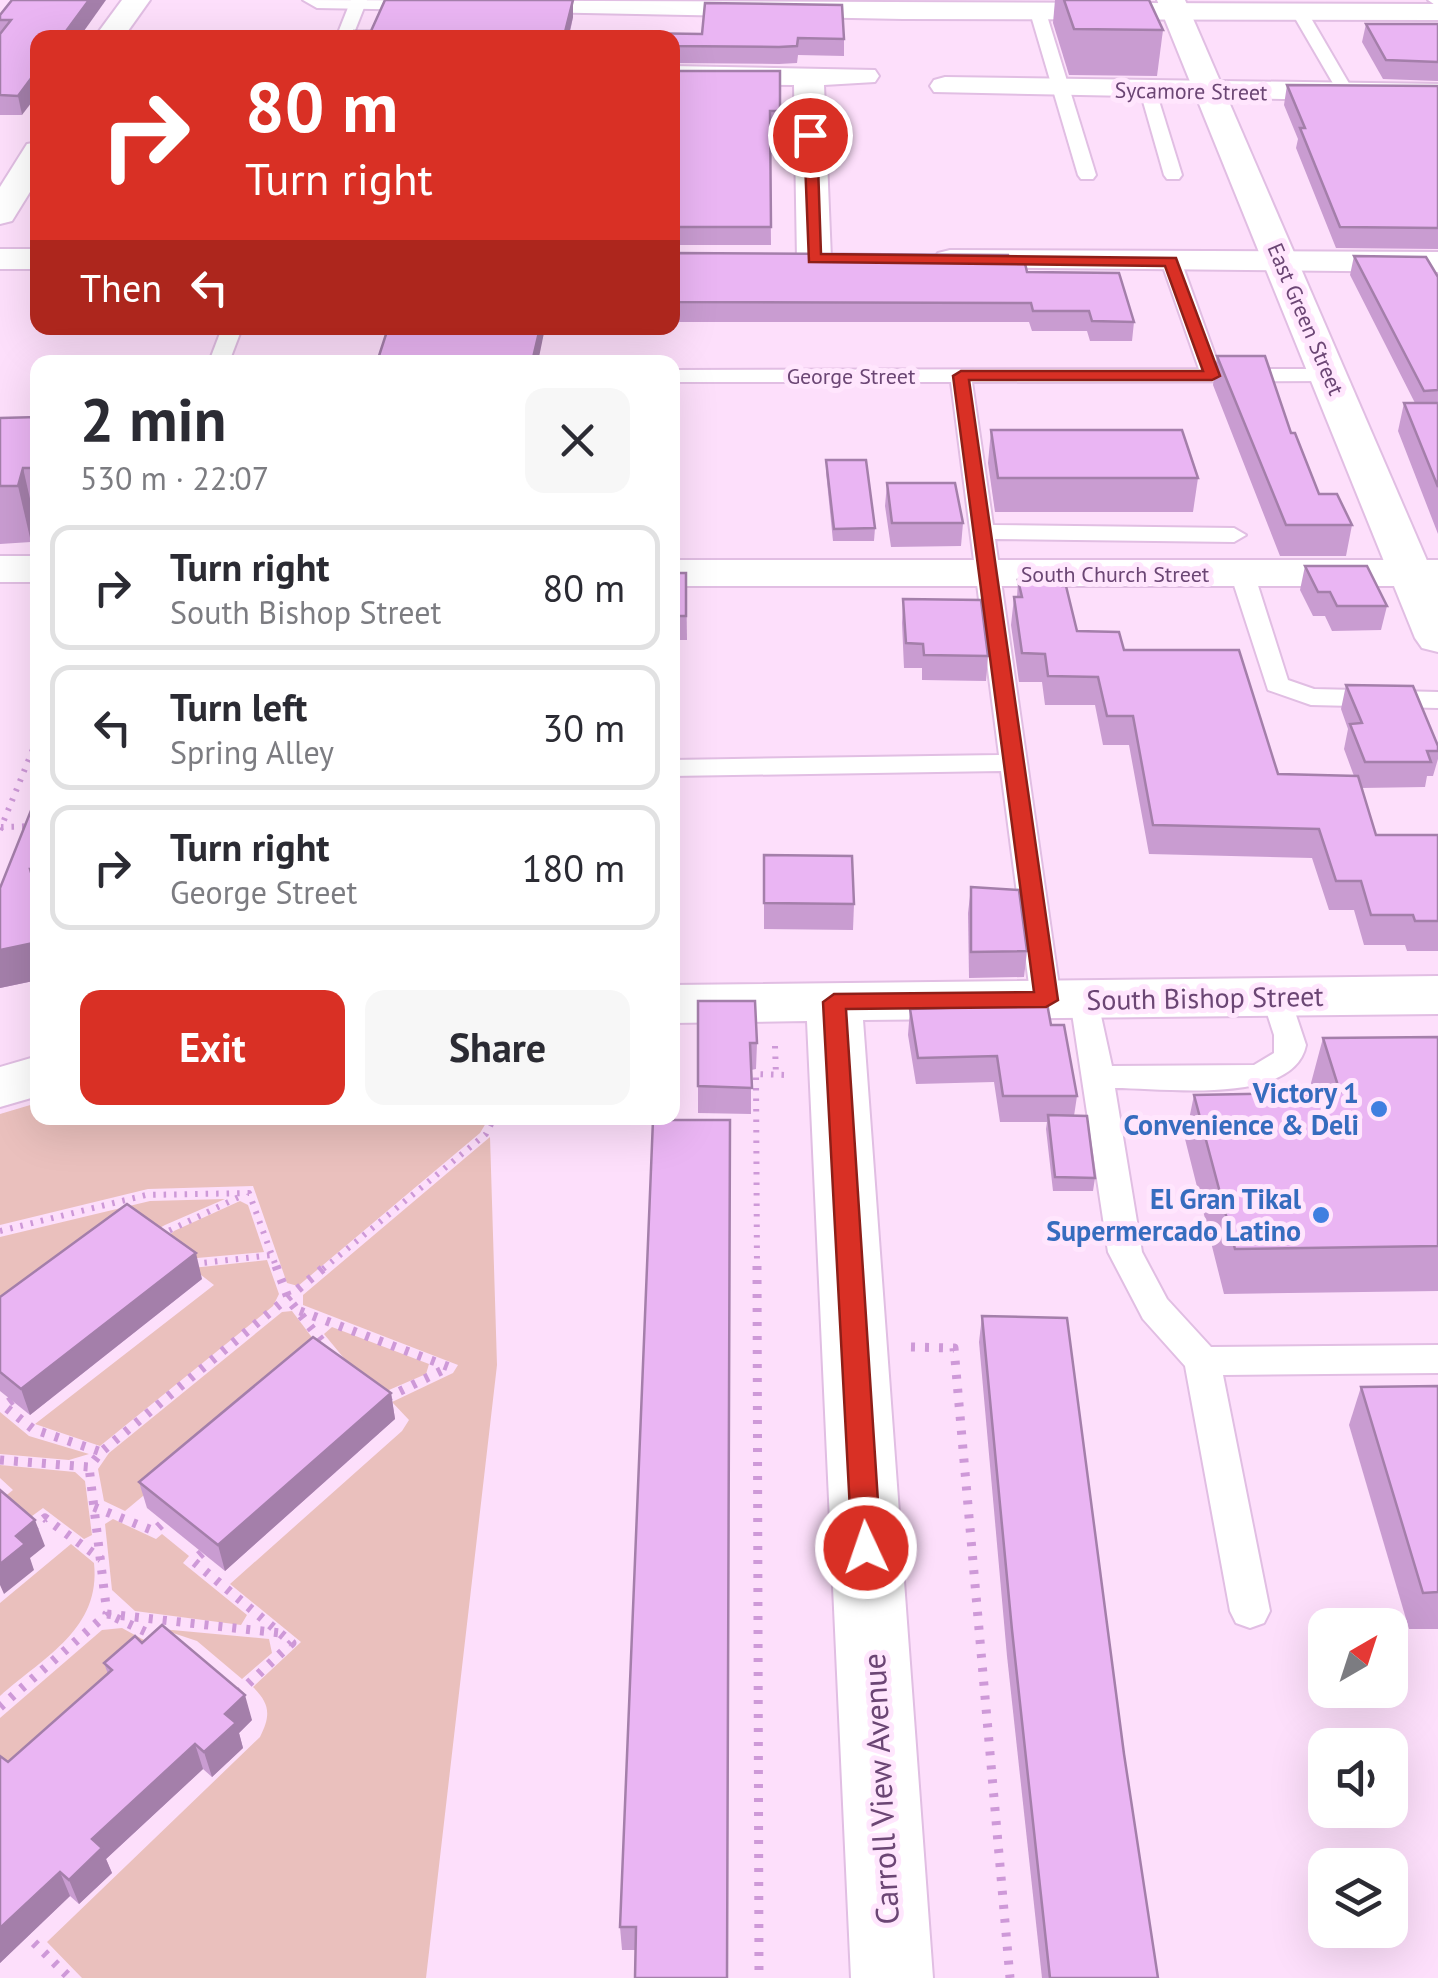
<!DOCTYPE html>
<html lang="en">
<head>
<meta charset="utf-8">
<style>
	:root { --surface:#fff; --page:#f7f7f7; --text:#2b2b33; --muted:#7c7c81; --line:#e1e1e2; --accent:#d93025 }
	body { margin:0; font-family:"PT Sans",sans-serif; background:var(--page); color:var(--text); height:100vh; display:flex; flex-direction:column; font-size:38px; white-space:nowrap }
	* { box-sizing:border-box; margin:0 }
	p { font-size:32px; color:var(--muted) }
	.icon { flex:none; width:55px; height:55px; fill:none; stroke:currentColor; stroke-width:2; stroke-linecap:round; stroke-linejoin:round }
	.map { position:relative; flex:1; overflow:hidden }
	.side { position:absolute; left:30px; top:355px; width:650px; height:770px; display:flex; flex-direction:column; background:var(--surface); border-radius:20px; box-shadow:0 10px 40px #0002 }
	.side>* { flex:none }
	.guide { position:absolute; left:30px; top:30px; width:650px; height:305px; border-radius:20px; box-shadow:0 10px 40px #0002; background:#d93025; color:#fff; overflow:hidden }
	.needle { width:65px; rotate:39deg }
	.tools { position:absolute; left:1308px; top:1608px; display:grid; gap:20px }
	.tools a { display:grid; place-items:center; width:100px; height:100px; border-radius:20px; background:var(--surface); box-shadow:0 10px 40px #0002; font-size:50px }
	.pin { position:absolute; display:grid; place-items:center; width:85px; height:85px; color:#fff; margin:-42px; border:5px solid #fff; border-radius:50%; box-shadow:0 2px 10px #0007 }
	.me { position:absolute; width:110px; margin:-55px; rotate:357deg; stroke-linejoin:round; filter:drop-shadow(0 0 8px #0008) }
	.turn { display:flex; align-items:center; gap:35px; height:210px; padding:0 50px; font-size:45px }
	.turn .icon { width:130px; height:130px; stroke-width:2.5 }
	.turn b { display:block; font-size:70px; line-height:85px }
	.then { display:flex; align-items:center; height:95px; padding:0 50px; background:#0003; gap:20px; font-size:38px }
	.round { display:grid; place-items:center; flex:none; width:105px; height:105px; border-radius:20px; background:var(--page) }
	.overview { display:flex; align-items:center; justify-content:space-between; height:170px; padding:0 50px }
	h1 { font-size:60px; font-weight:700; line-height:75px }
	.cta { display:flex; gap:20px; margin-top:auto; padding:20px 50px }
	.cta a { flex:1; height:115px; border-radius:20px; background:var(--accent); color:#fff; font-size:40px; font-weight:700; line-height:115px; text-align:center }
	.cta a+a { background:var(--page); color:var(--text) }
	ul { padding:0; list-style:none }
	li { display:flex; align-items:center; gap:30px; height:125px; margin:0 20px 15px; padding:0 30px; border:5px solid var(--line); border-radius:20px }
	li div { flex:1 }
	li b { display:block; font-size:38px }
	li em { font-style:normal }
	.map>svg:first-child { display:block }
	.green { fill:#eac0bd }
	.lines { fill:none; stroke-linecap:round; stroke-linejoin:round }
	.service-casing { stroke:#e1bee3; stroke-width:4 }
	.minor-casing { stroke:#e1bee3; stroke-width:4 }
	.tertiary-casing { stroke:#e1bee3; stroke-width:4 }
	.path-far1 { stroke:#ce99d8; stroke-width:6; stroke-dasharray:2.5 8; stroke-linecap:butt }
	.path { stroke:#ce99d8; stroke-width:9; stroke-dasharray:4 10; stroke-linecap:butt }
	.service { fill:#fff; fill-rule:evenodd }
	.minor { fill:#fff; fill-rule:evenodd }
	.tertiary { fill:#fff; fill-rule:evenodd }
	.wall { fill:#c99cd1 }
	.shaded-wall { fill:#a47faa }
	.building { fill:#eab5f3; stroke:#a47faa; stroke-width:2.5 }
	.route { fill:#d93025; stroke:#8d1f18; stroke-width:2.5 }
	.shop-dot { fill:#3f7fe0; stroke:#ffe6fd; stroke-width:4 }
	.labels { text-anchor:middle; stroke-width:10; stroke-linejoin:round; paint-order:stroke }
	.far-street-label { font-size:22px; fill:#6b4674; stroke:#ffe6fd }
	.street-label { font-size:28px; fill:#6b4674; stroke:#ffe6fd }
	.shop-label { font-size:28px; font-weight:bold; fill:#366cbe; stroke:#ffe6fd; text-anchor:end }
	.near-street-label { font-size:32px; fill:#6b4674; stroke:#ffe6fd }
</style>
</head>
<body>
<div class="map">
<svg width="1438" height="1978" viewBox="0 0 1438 1978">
	<rect width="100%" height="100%" fill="#fddffb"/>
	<!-- green -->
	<g class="green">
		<path d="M37,1103l1,15h451l-9,15 -182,153 -11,-3 -34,-97 -105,3 -148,36v-111z"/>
		<path d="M490,1137l7,228 -71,613h-344l-35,-36 213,-205c11,-22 10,-33 -7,-50l48,-45 -71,-58 172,-153 7,-11 -17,-18 61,-29 5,-8 -155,-60v-10z"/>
		<path d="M225,1199l-60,26 -165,91v-79l150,-36z"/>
		<path d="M240,1201l8,4 16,47 -78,7 -24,-17 12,-11z"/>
		<path d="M267,1260l12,34 -6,12 -173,140 -65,-22 179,-139 -22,-17z"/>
		<path d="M292,1311l28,37 -195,163 -21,-10 -6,-32 11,-16 173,-141z"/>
		<path d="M332,1327l97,37 -3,10 -51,22 -51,-62z"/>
		<path d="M0,1412l29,24 60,18 -20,6 -69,-6z"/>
		<path d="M0,1465l75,7 10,9 7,54 -8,4 -41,-31 -15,11 -25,-21 10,-8 -13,-12z"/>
		<path d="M113,1519l43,20 6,-5 27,22 -6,7 64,52 -6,10 -106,-14 -23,-21 -7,-66z"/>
		<path d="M71,1544l23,19c7,66 -49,93 -94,133v-93z"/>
		<path d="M122,1628l33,18 -155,140v-68l102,-88z"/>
		<path d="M161,1629l108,10 3,14 -30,26 -45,-38z"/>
	</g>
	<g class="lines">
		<defs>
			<g id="service">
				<path d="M351,0h16l-15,38h-16z"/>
				<path d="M1428,0h10v7z"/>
				<path d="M1295,10l13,3 46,79 -2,3 -14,-3 -46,-79z"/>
				<path d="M1040,14l8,5 48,156 -3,4h-12l-3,-4 -46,-156z"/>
				<path d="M1142,88l14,3 26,84 -3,4h-12l-3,-4 -24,-84z"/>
				<path d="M1171,255l10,6 39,108h110l10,6 -10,6 -358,1 21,143 241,3 12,7 -12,7 -239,-3 66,461 -4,7h-22l-4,-7 -30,-229 -329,5v-16l327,-5 -48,-373h-279v-12l527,-1 -38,-108z"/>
				<path d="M222,328h20l-13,34h-20z"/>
				<path d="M1242,566l12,7 34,107 26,9 124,3v16l-127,-3 -43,-15 -38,-117z"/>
				<path d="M1277,988l11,3 18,54c-12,61 -142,43 -191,43l27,164 25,47 44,48 227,-2v28l-215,2 47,236 -6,12 -14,5 -14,-5 -6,-12 -45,-245 -42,-47 -35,-67 -38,-252 4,-7h22l16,73 142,-1 20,-12v-18l-12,-37 4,-7z"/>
			</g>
			<g id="minor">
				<path d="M122,0h28l-27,38h-29z"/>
				<path d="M303,0l1135,4v16l-535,-1 -586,-11z"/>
				<path d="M672,66l203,4 4,6 -4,6 -51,3 7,174 -5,7 -12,3 -12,-3 -5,-7 -3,-174 -122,-1z"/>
				<path d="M945,77l493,7v18l-504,-10 -4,-6 4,-6z"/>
				<path d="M38,142v37l-26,42 -12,3v-37l27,-43z"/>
				<rect x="0" y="249" width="38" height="20"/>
				<path d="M950,250l488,2v20l-500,-5 -5,-7 5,-7z"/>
				<rect x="0" y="556" width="38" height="26"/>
				<rect x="672" y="560" width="766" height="26"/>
				<path d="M1438,976v38l-575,6 70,958h-82l-44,-957 -135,2v-38z"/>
				<path d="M38,1056v40l-38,11v-40z"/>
			</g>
			<path id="tertiary" d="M1157,0h28l253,586v66l-16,-4 -7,-10z"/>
		</defs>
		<!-- service casing -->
		<use href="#service" class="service-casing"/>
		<!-- minor casing -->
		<use href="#minor" class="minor-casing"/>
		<!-- tertiary casing -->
		<use href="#tertiary" class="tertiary-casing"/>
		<!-- path-far1 -->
		<g class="path-far1">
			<path d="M1,827l37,-1"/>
			<path d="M0,830l38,-93"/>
			<path d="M775,1046l1,29"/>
			<path d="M0,1231l146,-36 103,-2 28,76"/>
			<path d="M160,1235l83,-40"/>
			<path d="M194,1264l78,-9"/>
			<path d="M323,1269l163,-135 8,-16"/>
			<path d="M757,1269l-1,-195 30,1"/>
		</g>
		<!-- path -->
		<g class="path">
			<path d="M276,1266l13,34 38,48"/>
			<path d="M757,1266l2,712"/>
			<path d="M300,1311l149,56 -65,32"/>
			<path d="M911,1347l43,1 56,630"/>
			<path d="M12,1400l-8,6 29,23 68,23"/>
			<path d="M0,1460l89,7 12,-15 225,-186"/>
			<path d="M94,1507l60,24 10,-9"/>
			<path d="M33,1528l12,-10 56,41"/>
			<path d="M202,1553l-9,8 99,82 -57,53"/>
			<path d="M107,1614l173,19"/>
			<path d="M116,1618l43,20"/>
			<path d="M0,1707l107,-93 -18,-147"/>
			<path d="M24,1933l46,45"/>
		</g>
		<!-- service -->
		<use href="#service" class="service"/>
		<!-- minor -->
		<use href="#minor" class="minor"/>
		<!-- tertiary -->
		<use href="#tertiary" class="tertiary"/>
	</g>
	<!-- wall -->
	<g class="wall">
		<path d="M12,0l10,115h-22v-100z"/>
		<path d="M1055,0h94l14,30 -6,46 -88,-1 -16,-52z"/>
		<path d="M573,17l-3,15 274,7v17l-46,-1 -1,8 -18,1 -107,-1v-25l-301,-7z"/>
		<path d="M1366,24h72v57l-55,-2 -21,-37z"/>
		<path d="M672,71h108v58h-10l1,116h-99z"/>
		<path d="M1287,85l151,1v163l-102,-1 -40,-100 2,-9 -14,-34z"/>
		<path d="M672,253l337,6 18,13 107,50 -2,19h-42l-3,-10h-55l-3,-9h-357z"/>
		<path d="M1354,256l84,21v257l-40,-103 6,-28h11l-65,-128z"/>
		<path d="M1217,356l74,77 28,61 33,31 -6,31h-66l-67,-171z"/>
		<path d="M38,417v107l-2,1 -5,17 -31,2v-126z"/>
		<path d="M991,430l207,48 -5,34h-198l-7,-49z"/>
		<path d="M826,460l49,68 -1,13h-41l-7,-69z"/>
		<path d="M887,483l76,40 -2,23 -70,1 -6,-41z"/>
		<path d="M1305,566l82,40 -6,24 -49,1 -7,-15h-12l-13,-26z"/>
		<path d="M672,573h14l1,67h-15z"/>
		<path d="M1018,580l59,51 47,19 154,124 76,2 -10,-27 4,-20 -7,-20 5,-24 92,61v13l-5,17h-6l-2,11 -64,1 15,47h62v116h-31l-2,-6h-41l-10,-35h-25l-17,-52 -163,-4 -20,-109h-26l-8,-40h-50l-3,-23h-23l-8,-57 3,-28h3z"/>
		<path d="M903,599l85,57 -2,25 -64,-1v-12h-18l-2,-45z"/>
		<path d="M38,793v187l-38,8z"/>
		<path d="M764,855l90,49 -1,26 -89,-1z"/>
		<path d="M971,887l56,64 -3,26 -55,1 -1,-65z"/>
		<path d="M971,996l80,29 26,71 -3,20 21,62 -2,13h-40l-7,-62 1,-7h-47l-6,-40 -78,2 -8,-49 2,-26 60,-2z"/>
		<path d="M698,1001l59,42 -1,26 -5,1v44l-53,-1z"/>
		<path d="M1438,1037v254l-214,3 -39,-155 9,-44 120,-2 -3,-10 12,-45z"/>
		<path d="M653,1120l-17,830h-14l-2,-23z"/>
		<path d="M202,1279l-172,136 -30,-24v-94z"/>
		<path d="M982,1316l142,438 34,224h-116l-35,-322 -28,-314z"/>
		<path d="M1438,1386v243h-29l-60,-204 12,-38z"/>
		<path d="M391,1393l4,26 -170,152 -78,-63 -8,-26z"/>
		<path d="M142,1643l110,77 -13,13 4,15 -31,29 -9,-8 -97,90 6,14 -33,31 -9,-8 -70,67 8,-201 100,-88 -4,-11z"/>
	</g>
	<!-- shaded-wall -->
	<g class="shaded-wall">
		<path d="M89,0h17l-27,38h-18z"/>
		<path d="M573,0v17l-5,21 -3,-6z"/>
		<path d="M38,69v25l-16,21 -4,-19z"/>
		<path d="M540,328h5l-7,34h-6z"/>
		<path d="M23,468l13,57 -5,17 -13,-56z"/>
		<path d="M38,942v38l-38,8v-38z"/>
		<path d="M196,1253l6,26 -172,136 -9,-26z"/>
		<path d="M391,1393l4,26 -170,152 -7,-26z"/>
		<path d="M35,1520l10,26 -15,12 4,12 -30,24 -4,-9v-21l16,-28z"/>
		<path d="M245,1695l7,25 -13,13 4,15 -31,29 -8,-25 21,-38z"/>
		<path d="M195,1744l8,25 -97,90 6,14 -33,31 -10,-24 23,-41z"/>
		<path d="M60,1872l10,24 -70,67v-35z"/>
	</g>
	<!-- building -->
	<g class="building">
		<path d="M12,0h77l-28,38h-23v31l-20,27 -18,-1v-61l11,-14h-11v-5z"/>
		<path d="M385,0h188l-8,32 137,2 3,-31 137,2 2,34 -46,-1 -1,8 -18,1 -107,-1v-8h-320l2,-7h17z"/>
		<path d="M1064,0h85l14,30 -89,-1z"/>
		<path d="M1366,24h72v38l-52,-2z"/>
		<path d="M672,71h108v40h-10l1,116h-99z"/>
		<path d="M1287,85l151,1v142l-98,-1 -40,-99h5z"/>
		<path d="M672,253l336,2 1,4h15l3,13 92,1 15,49 -42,-1 -3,-10h-56l-2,-8 -359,-1z"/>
		<path d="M1354,256l72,1 12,20v113l-14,1z"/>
		<path d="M388,328h152l-8,34h-155z"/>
		<path d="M1217,356h48l26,77h4l24,61h18l15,31h-66z"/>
		<path d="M1404,403h34v84z"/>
		<path d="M38,417v51h-15l-5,18h-18v-68z"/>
		<path d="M991,430h191l16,48h-200z"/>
		<path d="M826,460h40l9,68 -41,1z"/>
		<path d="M887,483h68l8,40h-71z"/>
		<path d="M1305,566h62l20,40h-50l-7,-14h-12z"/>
		<rect x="672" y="573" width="14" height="43"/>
		<path d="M1018,580h42l2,6h4l11,45 42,1 5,18h115l39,124 80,2 18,59h62v86h-23l-2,-6h-42l-10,-34h-25l-17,-52 -166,-4 -20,-109h-26l-9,-39 -50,-1 -3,-22 -23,-1 -8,-56h8z"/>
		<path d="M903,599l78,1 7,56 -64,-1 -1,-11 -17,-1z"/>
		<path d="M1346,685l67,1 25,60v5h-11l4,11h-66l-15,-38 12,-1z"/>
		<path d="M38,793v76h-8l8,28v45l-38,8v-62z"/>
		<path d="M764,855l88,1 2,48 -90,-1z"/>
		<path d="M971,887l48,3 8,61 -56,1z"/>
		<path d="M971,996l75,2 5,27h13l13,71h-74l-6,-40 -79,2 -8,-49 61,-2z"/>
		<path d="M698,1001h57l2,42h-7l2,45 -54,-2z"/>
		<path d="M1438,1037v209l-203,3 -41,-154 146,-3 -17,-54z"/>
		<path d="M1048,1115l39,1 8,62 -40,-1z"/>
		<path d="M653,1120h77l-3,858h-92l1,-51h-16z"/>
		<path d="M127,1204l69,49 -175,136 -21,-17v-75z"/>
		<path d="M982,1316l85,2 57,436 34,224h-108l-38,-348z"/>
		<path d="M313,1337l78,56 -173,152 -79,-63z"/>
		<path d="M1438,1386v206l-15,1 -62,-206z"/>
		<path d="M0,1490l35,30 -19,16 9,8 -25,20z"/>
		<path d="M162,1625l83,70 -20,19 11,9 -32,29 -9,-8 -103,95 10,9 -33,32 -9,-8 -60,56v-172l8,6 104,-92 -8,-7 31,-27 7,7z"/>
	</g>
	<!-- route -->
	<path class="route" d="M810,131l7,4 4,119 355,4 44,118 -8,4h-243l89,620 -12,7 -200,2 35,539 -4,9 -11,3 -10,-3 -4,-9 -29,-546 11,-8 200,-2 -81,-616 8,-5h242l-38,-105 -356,-4 -5,-127z"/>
	<!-- markers -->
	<g class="shop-dot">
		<circle cx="1379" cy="1109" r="10"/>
		<circle cx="1321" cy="1215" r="10"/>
	</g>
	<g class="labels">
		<!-- far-street labels -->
		<g class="far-street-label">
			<text transform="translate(1191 91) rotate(1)" y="8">Sycamore Street</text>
			<text transform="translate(1306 319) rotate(67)" y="8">East Green Street</text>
			<text x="851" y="384">George Street</text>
			<text x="1115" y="582">South Church Street</text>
		</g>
		<!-- street labels -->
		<g class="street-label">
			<text transform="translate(1205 998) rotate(-1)" y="10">South Bishop Street</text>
		</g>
		<!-- shop labels -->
		<g class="shop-label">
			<text x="1359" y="1103">Victory 1<tspan x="1359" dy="32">Convenience &amp; Deli</tspan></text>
			<text x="1301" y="1209">El Gran Tikal<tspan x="1301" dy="32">Supermercado Latino</tspan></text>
		</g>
		<!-- near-street labels -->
		<g class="near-street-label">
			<text transform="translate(881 1789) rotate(-93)" y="11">Carroll View Avenue</text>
		</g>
	</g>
</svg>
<div class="tools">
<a><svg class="needle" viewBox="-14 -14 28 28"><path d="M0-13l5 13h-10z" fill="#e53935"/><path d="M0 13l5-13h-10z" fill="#7c7c81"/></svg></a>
<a><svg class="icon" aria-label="sound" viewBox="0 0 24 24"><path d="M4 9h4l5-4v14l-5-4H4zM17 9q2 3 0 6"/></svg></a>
<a><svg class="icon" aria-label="layers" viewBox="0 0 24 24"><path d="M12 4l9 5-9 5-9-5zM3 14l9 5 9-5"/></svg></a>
</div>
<div class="pin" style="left:810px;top:135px;background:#d93025"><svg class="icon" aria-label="arrive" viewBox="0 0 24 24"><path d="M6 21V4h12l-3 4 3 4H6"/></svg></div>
<svg class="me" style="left:866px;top:1548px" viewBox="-20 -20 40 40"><circle r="17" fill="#d93025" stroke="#fff" stroke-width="3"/><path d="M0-11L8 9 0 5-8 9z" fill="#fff"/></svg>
<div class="guide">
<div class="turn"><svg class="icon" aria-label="right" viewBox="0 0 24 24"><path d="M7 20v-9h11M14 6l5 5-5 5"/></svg><div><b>80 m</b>Turn right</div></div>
<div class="then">Then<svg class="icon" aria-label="left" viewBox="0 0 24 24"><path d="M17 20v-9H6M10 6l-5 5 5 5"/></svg></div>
</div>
<section class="side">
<div class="overview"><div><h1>2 min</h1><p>530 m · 22:07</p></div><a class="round"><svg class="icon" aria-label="close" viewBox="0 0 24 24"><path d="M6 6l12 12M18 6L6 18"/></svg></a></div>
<ul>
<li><svg class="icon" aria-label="right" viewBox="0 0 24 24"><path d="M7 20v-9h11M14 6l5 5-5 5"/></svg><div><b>Turn right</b><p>South Bishop Street</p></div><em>80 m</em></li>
<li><svg class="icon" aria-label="left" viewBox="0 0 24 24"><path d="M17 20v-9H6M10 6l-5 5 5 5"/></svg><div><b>Turn left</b><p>Spring Alley</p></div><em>30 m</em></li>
<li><svg class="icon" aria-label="right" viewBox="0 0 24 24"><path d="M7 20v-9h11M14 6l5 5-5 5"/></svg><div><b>Turn right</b><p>George Street</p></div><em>180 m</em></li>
</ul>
<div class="cta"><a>Exit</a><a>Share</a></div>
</section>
</div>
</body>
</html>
